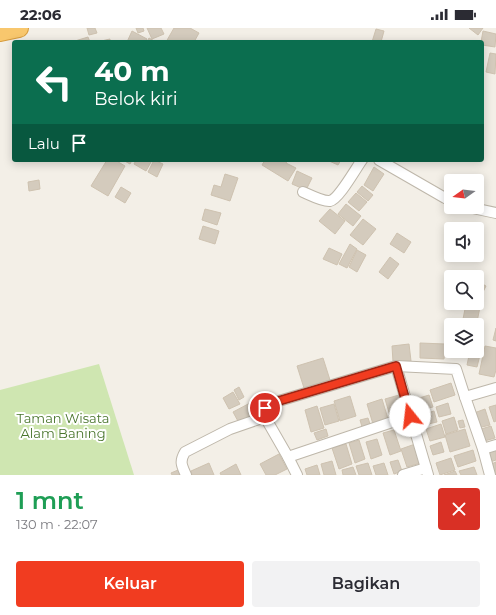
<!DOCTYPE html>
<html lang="id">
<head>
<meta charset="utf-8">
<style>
	:root { --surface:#fff; --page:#f2f2f3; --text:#2b2b33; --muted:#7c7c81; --accent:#f13c20 }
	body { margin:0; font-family:Montserrat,sans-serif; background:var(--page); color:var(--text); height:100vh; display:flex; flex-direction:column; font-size:15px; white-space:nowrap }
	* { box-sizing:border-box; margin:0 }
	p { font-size:13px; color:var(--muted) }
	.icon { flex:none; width:22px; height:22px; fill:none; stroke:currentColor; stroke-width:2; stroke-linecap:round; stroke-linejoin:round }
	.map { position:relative; height:447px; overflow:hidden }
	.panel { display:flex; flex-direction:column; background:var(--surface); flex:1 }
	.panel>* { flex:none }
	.guide { position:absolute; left:12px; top:12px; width:472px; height:122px; border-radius:4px; box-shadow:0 2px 10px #0003; background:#0b6e4f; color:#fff; overflow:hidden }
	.needle { width:26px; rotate:256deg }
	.fabs { position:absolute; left:444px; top:146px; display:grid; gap:8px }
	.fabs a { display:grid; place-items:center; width:40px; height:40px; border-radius:4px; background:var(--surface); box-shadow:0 2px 10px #0003; font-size:20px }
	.pin { position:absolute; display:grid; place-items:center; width:34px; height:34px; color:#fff; margin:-17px; border:2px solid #fff; border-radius:50%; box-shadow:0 1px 4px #0007 }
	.me { position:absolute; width:44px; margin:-22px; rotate:344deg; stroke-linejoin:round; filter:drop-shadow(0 0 3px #0008) }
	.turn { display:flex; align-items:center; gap:14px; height:84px; padding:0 16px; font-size:18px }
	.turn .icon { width:52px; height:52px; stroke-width:2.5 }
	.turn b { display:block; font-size:28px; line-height:34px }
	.then { display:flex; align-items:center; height:38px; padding:0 16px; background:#0003; gap:8px; font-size:15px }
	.round { display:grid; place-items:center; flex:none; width:42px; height:42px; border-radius:4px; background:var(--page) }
	.summary { display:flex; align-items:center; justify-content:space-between; height:68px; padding:0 16px }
	h1 { font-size:24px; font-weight:600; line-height:30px; color:#1e9e55 }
	.action { display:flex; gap:8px; margin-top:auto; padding:8px 16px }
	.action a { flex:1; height:46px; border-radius:4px; background:var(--accent); color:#fff; font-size:16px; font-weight:600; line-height:46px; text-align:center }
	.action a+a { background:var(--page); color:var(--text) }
	.status { display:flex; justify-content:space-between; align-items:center; height:28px; padding:0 20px; background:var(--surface); direction:ltr }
	.status svg { height:11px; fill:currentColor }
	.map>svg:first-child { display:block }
	.green { fill:#cfe6b1 }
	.building { fill:#d4cbbd; stroke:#cec2b0 }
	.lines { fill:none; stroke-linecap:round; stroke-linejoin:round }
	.street-casing { stroke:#beb7aa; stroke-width:12 }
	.highway-casing { stroke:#d79c3d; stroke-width:20 }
	.street { stroke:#fff; stroke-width:10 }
	.highway { stroke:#f8c76d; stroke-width:18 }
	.route-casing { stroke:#9d2715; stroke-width:10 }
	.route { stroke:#f13c20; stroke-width:7 }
	.labels { text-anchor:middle; stroke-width:4; stroke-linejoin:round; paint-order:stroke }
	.park-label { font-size:13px; fill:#49752c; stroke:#fff }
</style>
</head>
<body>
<div class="status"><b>22:06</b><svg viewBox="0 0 49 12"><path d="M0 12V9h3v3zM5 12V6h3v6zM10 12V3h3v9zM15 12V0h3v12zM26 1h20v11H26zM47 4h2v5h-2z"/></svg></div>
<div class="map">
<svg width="496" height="447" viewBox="0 0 496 447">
	<rect width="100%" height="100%" fill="#f3efe7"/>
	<!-- green -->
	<path class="green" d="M99,336l35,111h-134v-85z"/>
	<!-- building -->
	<g class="building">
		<path d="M87,0h8l2,5 -8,2z"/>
		<path d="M136,0h7l1,3 -6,2z"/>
		<path d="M147,0h14l3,6 -12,5z"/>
		<path d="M174,0h16l9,5 -5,9h-28z"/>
		<path d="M469,0h14l-5,7z"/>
		<path d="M376,1l8,2 -3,11h-9z"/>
		<path d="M132,3l15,8 -2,3h-18z"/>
		<path d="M483,3l13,3 -1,13 -13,-2v-3h-1z"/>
		<path d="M88,9l2,5h-15v-1z"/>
		<path d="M149,10l7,4h-9z"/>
		<path d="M110,11v3h-13z"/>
		<path d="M490,25l6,1 -1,20 -9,-2z"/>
		<path d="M107,132h8l10,6 -17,30 -17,-10z"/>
		<path d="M123,132h9l-2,4z"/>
		<path d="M136,132h11l4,2 -5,9 -12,-7z"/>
		<path d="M154,132l9,4 -6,13 -9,-5z"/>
		<path d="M265,132h23l-2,3 10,5 -8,13 -26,-16z"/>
		<path d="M327,132h14l-3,5z"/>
		<path d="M374,139l10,7 -11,17 -9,-6z"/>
		<path d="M297,143l15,7 -6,12 -14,-6z"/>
		<path d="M225,146l13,4 -8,23 -19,-6 3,-10 7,2z"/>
		<path d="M39,152l1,9 -11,2 -1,-9z"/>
		<path d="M362,158l11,9 -5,6 -11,-9z"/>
		<path d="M121,159l10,6 -6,10 -10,-6z"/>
		<path d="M356,165l11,9 -8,9 -11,-9z"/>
		<path d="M346,176l15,12 -8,10 -15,-12z"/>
		<path d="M205,181l16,4 -4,12 -15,-5z"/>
		<path d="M330,181l15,12 -10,13 -16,-13z"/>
		<path d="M363,191l13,10 -13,16 -13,-10z"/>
		<path d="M203,198l16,5 -4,13 -16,-5z"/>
		<path d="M397,205l14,9 -7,11 -14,-9z"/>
		<path d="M350,216l7,5 -10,19 -8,-4z"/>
		<path d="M329,220l13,6 -5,11 -14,-6z"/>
		<path d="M357,222l9,5 -9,17 -8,-5z"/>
		<path d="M390,229l9,7 -11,15 -9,-7z"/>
		<path d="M477,253l9,5 -5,10 -4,-2z"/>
		<path d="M466,276l14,3 -3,15 -14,-3z"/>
		<path d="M471,296l12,2 -3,13h-3v-14h-7z"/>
		<path d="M496,300v13l-3,-1z"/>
		<path d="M420,315l25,1 -1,15 -24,-1z"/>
		<path d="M409,316l2,17 -18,1 -1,-16z"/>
		<path d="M485,318l11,2v22l-2,7 -15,-3z"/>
		<path d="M477,322l4,1 -4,16 -10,-2 3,-14h7z"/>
		<path d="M323,330l7,22 -26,8 -7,-22z"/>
		<path d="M451,355l4,12 -21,7 -4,-12z"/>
		<path d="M239,359l5,10 -5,3 -5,-10z"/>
		<path d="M233,364l7,12 -11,5 -6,-11z"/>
		<path d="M399,367l6,19 -14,5 -6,-20z"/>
		<path d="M429,367l4,12 -13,3 -4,-11z"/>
		<path d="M350,368l6,20 -16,5 -6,-20z"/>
		<path d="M382,371l6,20 -15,5 -6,-20z"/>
		<path d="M252,374l6,10 -19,11 -6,-11z"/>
		<path d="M448,375l3,11 -12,3 -3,-10z"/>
		<path d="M334,376l5,17 -14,4 -5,-17z"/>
		<path d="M496,377v16l-2,1 -5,-15z"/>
		<path d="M317,378l7,22 -13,4 -6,-22z"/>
		<path d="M485,381l5,16 -12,3 -4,-15z"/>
		<path d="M434,383l3,11 -13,3 -3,-10z"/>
		<path d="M454,389l4,13 -12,4 -4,-13z"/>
		<path d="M368,390l3,9 -8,3 -3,-10z"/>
		<path d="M463,392l2,7 -5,1 -2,-7z"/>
		<path d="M441,396l4,13 -15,4 -4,-12z"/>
		<path d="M491,398l4,12 -14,4 -3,-12z"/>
		<path d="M326,401l2,7 -11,4 -3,-7z"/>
		<path d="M465,401l5,17 -20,6 -5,-17z"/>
		<path d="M394,402l7,21 -11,4 -7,-22z"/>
		<path d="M377,411l5,16 -11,4 -5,-17z"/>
		<path d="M359,412l6,19 -10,4 -6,-20z"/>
		<path d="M441,414l3,10 -11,3 -3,-9z"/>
		<path d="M418,415l6,19 -17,5 -6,-18z"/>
		<path d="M346,416l6,20 -13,5 -7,-21z"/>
		<path d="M473,422l3,11 -18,6 -4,-11z"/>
		<path d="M496,422v10l-6,2 -3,-9z"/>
		<path d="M279,426l8,15 -12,6h-9l-6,-11z"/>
		<path d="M451,430l4,12 -15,5 -4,-12z"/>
		<path d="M398,432l4,11 -8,3 -4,-12z"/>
		<path d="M332,433l4,14h-12l-3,-11z"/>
		<path d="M496,434v13h-4l-3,-10z"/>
		<path d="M209,435l5,12h-22l-1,-4z"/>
		<path d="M368,435l4,12h-13l-3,-9z"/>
		<path d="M384,435l4,12h-12l-3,-9z"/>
		<path d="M236,436l5,11h-20l-1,-2z"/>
		<path d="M317,437l3,10h-13l-2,-6z"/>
		<path d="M353,439l3,8h-13l-1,-5z"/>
		<path d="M474,439l3,8h-16l-2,-4z"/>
		<path d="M178,442l2,5h-8l-1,-2z"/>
		<path d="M455,443l2,4h-13z"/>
	</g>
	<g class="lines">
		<defs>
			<g id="street">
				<path d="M379,132l66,38 6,3"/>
				<path d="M303,164c7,3 20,10 27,9 9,-2 26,-33 32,-41"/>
				<path d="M468,179l28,6"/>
				<path d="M396,338l32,109"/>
				<path d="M465,369l31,-9"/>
				<path d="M483,421l13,-4"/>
				<path d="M288,429l122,-41"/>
				<path d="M186,447c-4,-9 -7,-13 -1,-23l45,-23 35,-12"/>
				<path d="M297,447l-9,-18 -23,-40 -1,-3 1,-6 7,-5 124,-37 60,3 9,28 18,52 7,26"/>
				<path d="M403,447l23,-7"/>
			</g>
			<path id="highway" d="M0,4l19,-4"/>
		</defs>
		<!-- street casing -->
		<use href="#street" class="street-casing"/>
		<!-- highway casing -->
		<use href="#highway" class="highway-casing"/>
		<!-- street -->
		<use href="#street" class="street"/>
		<!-- highway -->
		<use href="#highway" class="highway"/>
	</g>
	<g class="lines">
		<defs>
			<path id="route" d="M265,380l7,-5 124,-37 14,50"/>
		</defs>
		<!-- route casing -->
		<use href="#route" class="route-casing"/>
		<!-- route -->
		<use href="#route" class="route"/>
	</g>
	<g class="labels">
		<!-- park labels -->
		<g class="park-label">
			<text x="63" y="395">Taman Wisata<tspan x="63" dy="15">Alam Baning</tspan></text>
		</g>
	</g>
</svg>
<div class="fabs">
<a><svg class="needle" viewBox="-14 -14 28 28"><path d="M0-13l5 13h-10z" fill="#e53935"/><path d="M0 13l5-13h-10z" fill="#7c7c81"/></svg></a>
<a><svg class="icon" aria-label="sound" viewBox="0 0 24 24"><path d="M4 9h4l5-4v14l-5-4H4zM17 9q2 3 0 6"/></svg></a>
<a><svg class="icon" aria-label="search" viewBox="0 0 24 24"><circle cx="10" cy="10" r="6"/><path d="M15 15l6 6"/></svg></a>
<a><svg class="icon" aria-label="layers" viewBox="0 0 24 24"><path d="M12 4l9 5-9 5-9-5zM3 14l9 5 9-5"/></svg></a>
</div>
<div class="pin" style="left:265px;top:380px;background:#d93025"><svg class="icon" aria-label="arrive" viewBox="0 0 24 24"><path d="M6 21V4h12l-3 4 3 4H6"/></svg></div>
<svg class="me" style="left:410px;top:388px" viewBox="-20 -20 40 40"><circle r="19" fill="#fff"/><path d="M0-13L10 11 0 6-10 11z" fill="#f13c20"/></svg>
<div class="guide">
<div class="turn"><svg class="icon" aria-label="left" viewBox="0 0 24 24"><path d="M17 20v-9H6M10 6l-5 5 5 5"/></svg><div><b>40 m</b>Belok kiri</div></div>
<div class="then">Lalu<svg class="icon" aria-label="arrive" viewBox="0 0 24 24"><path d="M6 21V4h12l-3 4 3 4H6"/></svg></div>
</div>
</div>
<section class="panel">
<div class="summary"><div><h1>1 mnt</h1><p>130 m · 22:07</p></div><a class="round" style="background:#d93025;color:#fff"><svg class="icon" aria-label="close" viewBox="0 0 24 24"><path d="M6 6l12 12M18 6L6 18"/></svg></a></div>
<div class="action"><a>Keluar</a><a>Bagikan</a></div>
</section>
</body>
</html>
